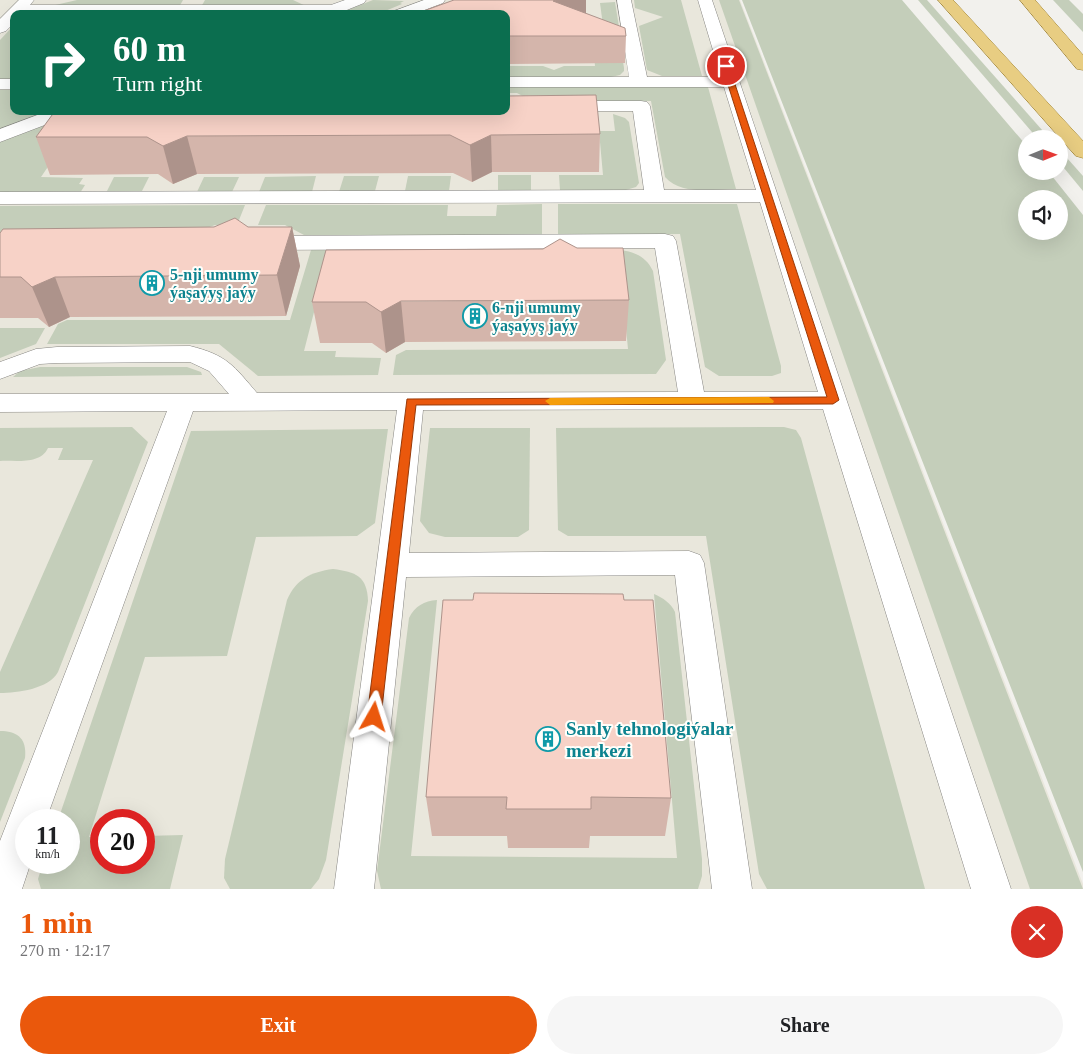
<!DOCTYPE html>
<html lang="en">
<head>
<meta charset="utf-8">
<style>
	:root { --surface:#fff; --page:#f6f6f6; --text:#202124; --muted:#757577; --accent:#ea580c }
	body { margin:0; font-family:Georgia,serif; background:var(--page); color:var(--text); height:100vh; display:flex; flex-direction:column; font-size:19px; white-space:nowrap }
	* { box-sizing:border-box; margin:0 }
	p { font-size:16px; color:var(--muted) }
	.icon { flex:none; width:28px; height:28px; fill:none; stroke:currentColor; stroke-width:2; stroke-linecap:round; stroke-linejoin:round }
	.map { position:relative; height:889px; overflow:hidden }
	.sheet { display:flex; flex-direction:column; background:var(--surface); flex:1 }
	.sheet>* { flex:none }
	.hud { position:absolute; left:10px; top:10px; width:500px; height:105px; border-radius:10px; box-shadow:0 5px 20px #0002; background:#0b6e4f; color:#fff; overflow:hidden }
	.needle { width:32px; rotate:89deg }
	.controls { position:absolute; left:1018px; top:130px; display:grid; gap:10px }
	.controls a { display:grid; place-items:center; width:50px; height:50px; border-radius:50%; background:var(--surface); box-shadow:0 5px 20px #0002; font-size:25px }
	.speed { position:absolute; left:15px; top:809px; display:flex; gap:10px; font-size:25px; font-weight:700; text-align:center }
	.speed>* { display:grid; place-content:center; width:65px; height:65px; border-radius:50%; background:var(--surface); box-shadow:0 5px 20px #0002; line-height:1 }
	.speed small { font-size:12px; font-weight:400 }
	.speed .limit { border:8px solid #d22; background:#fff; color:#111 }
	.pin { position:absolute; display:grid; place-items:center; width:42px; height:42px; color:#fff; margin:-21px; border:2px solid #fff; border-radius:50%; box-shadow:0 1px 5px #0007 }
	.me { position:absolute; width:55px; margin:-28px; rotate:6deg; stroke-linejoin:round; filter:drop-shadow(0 0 4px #0008) }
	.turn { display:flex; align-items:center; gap:18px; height:105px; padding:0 20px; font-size:22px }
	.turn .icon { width:65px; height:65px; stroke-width:2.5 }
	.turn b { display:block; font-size:35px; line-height:42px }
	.round { display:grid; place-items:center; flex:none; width:52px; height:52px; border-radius:26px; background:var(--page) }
	.headline { display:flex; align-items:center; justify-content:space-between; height:85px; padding:0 20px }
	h1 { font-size:30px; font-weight:800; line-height:38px; color:var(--accent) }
	.button { display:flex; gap:10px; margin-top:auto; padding:10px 20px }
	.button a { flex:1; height:58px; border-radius:30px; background:var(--accent); color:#fff; font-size:20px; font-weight:800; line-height:58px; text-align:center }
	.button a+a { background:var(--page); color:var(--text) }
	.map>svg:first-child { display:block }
	.built { fill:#e9e7dc; fill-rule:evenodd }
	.green { fill:#c4ceba; fill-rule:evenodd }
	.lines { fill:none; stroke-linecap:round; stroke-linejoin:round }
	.minor-casing { stroke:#868582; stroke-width:1 }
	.major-casing { stroke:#9e802e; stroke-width:1 }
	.minor { fill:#fff; fill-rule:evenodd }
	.major { fill:#e8cd82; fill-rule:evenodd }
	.wall { fill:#d4b5ab }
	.shaded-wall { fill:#ad938b }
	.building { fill:#f7d2c7; stroke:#ad938b }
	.route { fill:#ea580c; stroke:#983908 }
	.slow { fill:#f59e0b }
	.labels { text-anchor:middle; stroke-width:4; stroke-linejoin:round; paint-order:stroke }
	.culture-label { font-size:16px; font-weight:bold; fill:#0d838f; stroke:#fffefa; text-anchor:start }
	.near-culture-label { font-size:19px; font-weight:bold; fill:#0d838f; stroke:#fffefa; text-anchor:start }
</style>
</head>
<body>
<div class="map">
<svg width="1083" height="889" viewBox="0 0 1083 889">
	<rect width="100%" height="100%" fill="#f2f1ed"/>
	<!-- built -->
	<path class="built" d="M0,0h740l343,884v5h-1083zM14,14h492v97h-492zM26,820h43v42h-43zM101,820h43v42h-43z"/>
	<!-- green -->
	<g class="green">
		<path d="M77,0h106l-4,7 -128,-1z"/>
		<path d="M205,0h88l15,7h-107z"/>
		<path d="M373,0l31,1 -4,2 2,1 -24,10h-41z"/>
		<path d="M634,0h47l21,76h-40l-15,-6 -8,-44 24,-9 -28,-9z"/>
		<path d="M719,0h20l344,889h-53z"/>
		<path d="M742,0h160l124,145v26h22l35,44v657zM1026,199h33v32h-33z"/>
		<path d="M918,0h9l123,139h-12z"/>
		<path d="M1053,0h16l14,14v18z"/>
		<path d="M615,2l5,31h-16l-4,-30z"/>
		<path d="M14,25v54h-14v-39z"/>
		<path d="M620,41l4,27v3l-4,4 -9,2h-105v-11h37l11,4 10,-4h31l-1,-12z"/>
		<path d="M506,87h202l28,102c-22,0 -54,7 -71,-12l-14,-76h-119l-15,-8h-11z"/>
		<path d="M0,90h14v21h36l-50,19z"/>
		<path d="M613,114l12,4 4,4 10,61 -3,4 -10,3h-66l-1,-15h44l-4,-44h16z"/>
		<path d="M71,115h12l-42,62 42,1 -4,6 6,1 -5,8h-80v-51z"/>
		<path d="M1059,149l24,27v15l-24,-29z"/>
		<path d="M498,175h33v15l-33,1z"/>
		<path d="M316,176l-4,16h-53l6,-15z"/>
		<path d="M344,176h35l-4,15 -36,1z"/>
		<path d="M408,176h43l-2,15h-44z"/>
		<path d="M114,177h35l-8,16h-35z"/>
		<path d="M204,177h35l-7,15h-35z"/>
		<path d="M542,204v31h-238l-19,-10h-27l8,-20h182l-1,11h49l1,-11z"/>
		<path d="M558,204h179l44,162v7l-9,3h-53l-14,-9 -25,-133 -122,1z"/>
		<path d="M245,205l-8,20h-22l-27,10 -188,1v-30z"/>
		<path d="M505,249l-183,32 -18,70h32l-1,6 46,1 -3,17 -120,1 -39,-32h-172l11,-20 9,-4h223l21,-70z"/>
		<path d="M607,249c20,1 37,3 46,22l13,89 -10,14 -263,1 3,-20 10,-5 222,-1 -6,-63z"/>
		<path d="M0,328h45l-9,16 -36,14z"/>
		<path d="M40,367h147l14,5 1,3 -189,2 7,-6z"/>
		<path d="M132,427l16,15 -90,230c-9,17 -41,21 -58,21v-21l93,-212h-35l5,-12h-15c-8,17 -32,12 -48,13v-33z"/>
		<path d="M784,427l12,3 5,8 124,451h-158l-8,-15 -53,-338h-138l-10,-6 -2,-102z"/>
		<path d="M430,428h100l-1,102 -11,7h-73l-16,-4 -9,-12z"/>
		<path d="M388,429l-13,94 -18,13 -101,1 -29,119 -82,1 -56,180h12v25h43v-26l39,-1 -13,54h-129l-3,-10 5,-16 26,-1v-42h-11l133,-389z"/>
		<path d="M333,569c23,3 34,7 35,32l-42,259 -7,19 -8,10h-81l-6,-11 1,-19 62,-259c9,-21 24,-28 46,-31z"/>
		<path d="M654,594c9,4 17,9 21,18l27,247v17l-4,13h-317l-4,-18 32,-253c6,-12 15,-17 28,-18l-26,256 266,2z"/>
		<path d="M0,731c18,0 27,8 25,27l-25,64z"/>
	</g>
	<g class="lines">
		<defs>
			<g id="minor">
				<path d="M19,0h15l-4,5h301l14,-5h21l-2,3 -27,11h-323v9l-8,8 -6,2v-14z"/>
				<path d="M424,0h21l-2,3 -29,11h-23l3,-3z"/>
				<path d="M617,0h14l16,77h74l-23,-77h14l299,889h-40l-148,-480 -400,1 -14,143 280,-2 11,4 4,8 48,326h-40l-37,-314 -269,2 -32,312h-40l63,-479 -204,1 -147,409h-20v42h5l-9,27h-22v-48l167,-430 -167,1v-18h229l-20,-23 -19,-9 -133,1 -17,1 -40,15v-17l36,-13 21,-2 133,-1c37,9 44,20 67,47l421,-1 -23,-144 -396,2 -8,-2 -3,-5 3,-5 8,-2 406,-2 8,2 3,5 28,151h114l-58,-190 -760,2v-12l644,-2 -11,-79h-127v-10h135l6,1 3,4 14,84h92l-32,-103h-218v-10h123z"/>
				<rect x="0" y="79" width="14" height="10"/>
				<path d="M48,111h26l-3,4 -71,27v-13z"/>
			</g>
			<g id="major">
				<path d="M938,0h15l130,141v17l-7,-2z"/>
				<path d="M1020,0h15l48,55v15l-6,-1z"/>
			</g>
		</defs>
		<!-- minor casing -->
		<use href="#minor" class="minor-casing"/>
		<!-- major casing -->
		<use href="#major" class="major-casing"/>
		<!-- minor -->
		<use href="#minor" class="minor"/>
		<!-- major -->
		<use href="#major" class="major"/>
	</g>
	<!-- wall -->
	<g class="wall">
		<path d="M454,0h132v14l40,22 -1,27 -119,1v-50z"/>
		<path d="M600,134l-1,38h-107l-20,10 -19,-9 -256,1 -24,10 -15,-10 -108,1 -14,-38z"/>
		<path d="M248,227h44l8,39 -14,50 -216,1 -21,10 -11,-9h-38v-85z"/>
		<path d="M629,300l-3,41 -221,1 -19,11 -14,-10h-52l-8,-41z"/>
		<path d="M624,600l47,198 -6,38h-75l-1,12h-81l-1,-12h-75l-6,-39z"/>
	</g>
	<!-- shaded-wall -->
	<g class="shaded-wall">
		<path d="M556,0h30v14l-33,-13z"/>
		<path d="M491,135l1,37 -20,10 -2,-37z"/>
		<path d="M187,136l10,38 -24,10 -10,-38z"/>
		<path d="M292,227l8,39 -14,50 -9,-41z"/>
		<path d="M55,277l15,40 -21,10 -17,-40z"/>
		<path d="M401,301l4,41 -19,11 -5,-41z"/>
	</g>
	<!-- building -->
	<g class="building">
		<path d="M454,0h102l-3,1 72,27 1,8h-120v-22h-91z"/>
		<path d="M596,95l4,39 -109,1 -21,10 -20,-10 -263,1 -24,10 -16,-9h-111l19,-26h451v-15z"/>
		<path d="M235,218l13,9h44l-15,48 -222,2 -23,10 -11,-10h-21v-44l3,-4 211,-2z"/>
		<path d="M560,239l17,9h46l6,52 -228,1 -20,11 -15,-10h-54l14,-52 217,-1z"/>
		<path d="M474,593l149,1 1,6h29l18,198 -80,-1v12h-85l1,-12h-81l17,-197h30z"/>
	</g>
	<!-- route -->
	<path class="route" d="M726,63l3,3 110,334 -6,4 -417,1 -35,312 -2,5 -5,2 -5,-2 -2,-5 40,-318 420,-2 -105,-331z"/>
	<!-- slow -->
	<path class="slow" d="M769,397l5,4 -1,2 -223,2 -5,-4 5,-3z"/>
	<!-- icons -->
	<defs>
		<symbol id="building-ring" viewBox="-11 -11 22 22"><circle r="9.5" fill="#fffefa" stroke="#0f9aa8" stroke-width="1.5"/><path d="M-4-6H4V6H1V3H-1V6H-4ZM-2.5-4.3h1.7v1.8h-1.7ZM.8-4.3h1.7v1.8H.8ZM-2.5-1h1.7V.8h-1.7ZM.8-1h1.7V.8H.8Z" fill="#0f9aa8"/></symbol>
	</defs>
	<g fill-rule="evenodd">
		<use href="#building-ring" x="138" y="269" width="28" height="28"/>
		<use href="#building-ring" x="461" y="302" width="28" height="28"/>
		<use href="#building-ring" x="534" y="725" width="28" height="28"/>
	</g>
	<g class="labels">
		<!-- culture labels -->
		<g class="culture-label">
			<text x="170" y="280">5-nji umumy<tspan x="170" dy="18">ýaşaýyş jaýy</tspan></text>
			<text x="492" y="313">6-nji umumy<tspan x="492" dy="18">ýaşaýyş jaýy</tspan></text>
		</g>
		<!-- near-culture labels -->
		<g class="near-culture-label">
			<text x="566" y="735">Sanly tehnologiýalar<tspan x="566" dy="22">merkezi</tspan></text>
		</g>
	</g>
</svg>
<div class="controls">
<a><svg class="needle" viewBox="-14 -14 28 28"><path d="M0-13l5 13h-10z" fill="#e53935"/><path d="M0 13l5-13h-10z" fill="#757577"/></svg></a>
<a><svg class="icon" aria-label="sound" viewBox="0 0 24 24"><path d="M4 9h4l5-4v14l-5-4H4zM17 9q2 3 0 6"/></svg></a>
</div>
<div class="speed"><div>11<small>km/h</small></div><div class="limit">20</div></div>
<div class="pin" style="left:726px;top:66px;background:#d93025"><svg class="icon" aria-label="arrive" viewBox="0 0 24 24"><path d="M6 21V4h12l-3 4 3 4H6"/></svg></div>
<svg class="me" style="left:374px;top:717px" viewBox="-20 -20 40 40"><path d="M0-17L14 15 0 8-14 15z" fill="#ea580c" stroke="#fff" stroke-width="4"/></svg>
<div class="hud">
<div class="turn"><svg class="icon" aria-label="right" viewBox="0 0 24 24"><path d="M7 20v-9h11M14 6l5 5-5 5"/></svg><div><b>60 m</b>Turn right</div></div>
</div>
</div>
<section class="sheet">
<div class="headline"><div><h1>1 min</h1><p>270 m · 12:17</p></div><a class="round" style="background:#d93025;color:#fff"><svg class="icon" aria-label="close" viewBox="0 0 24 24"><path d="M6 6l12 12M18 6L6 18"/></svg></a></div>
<div class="button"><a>Exit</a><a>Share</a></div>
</section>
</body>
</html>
